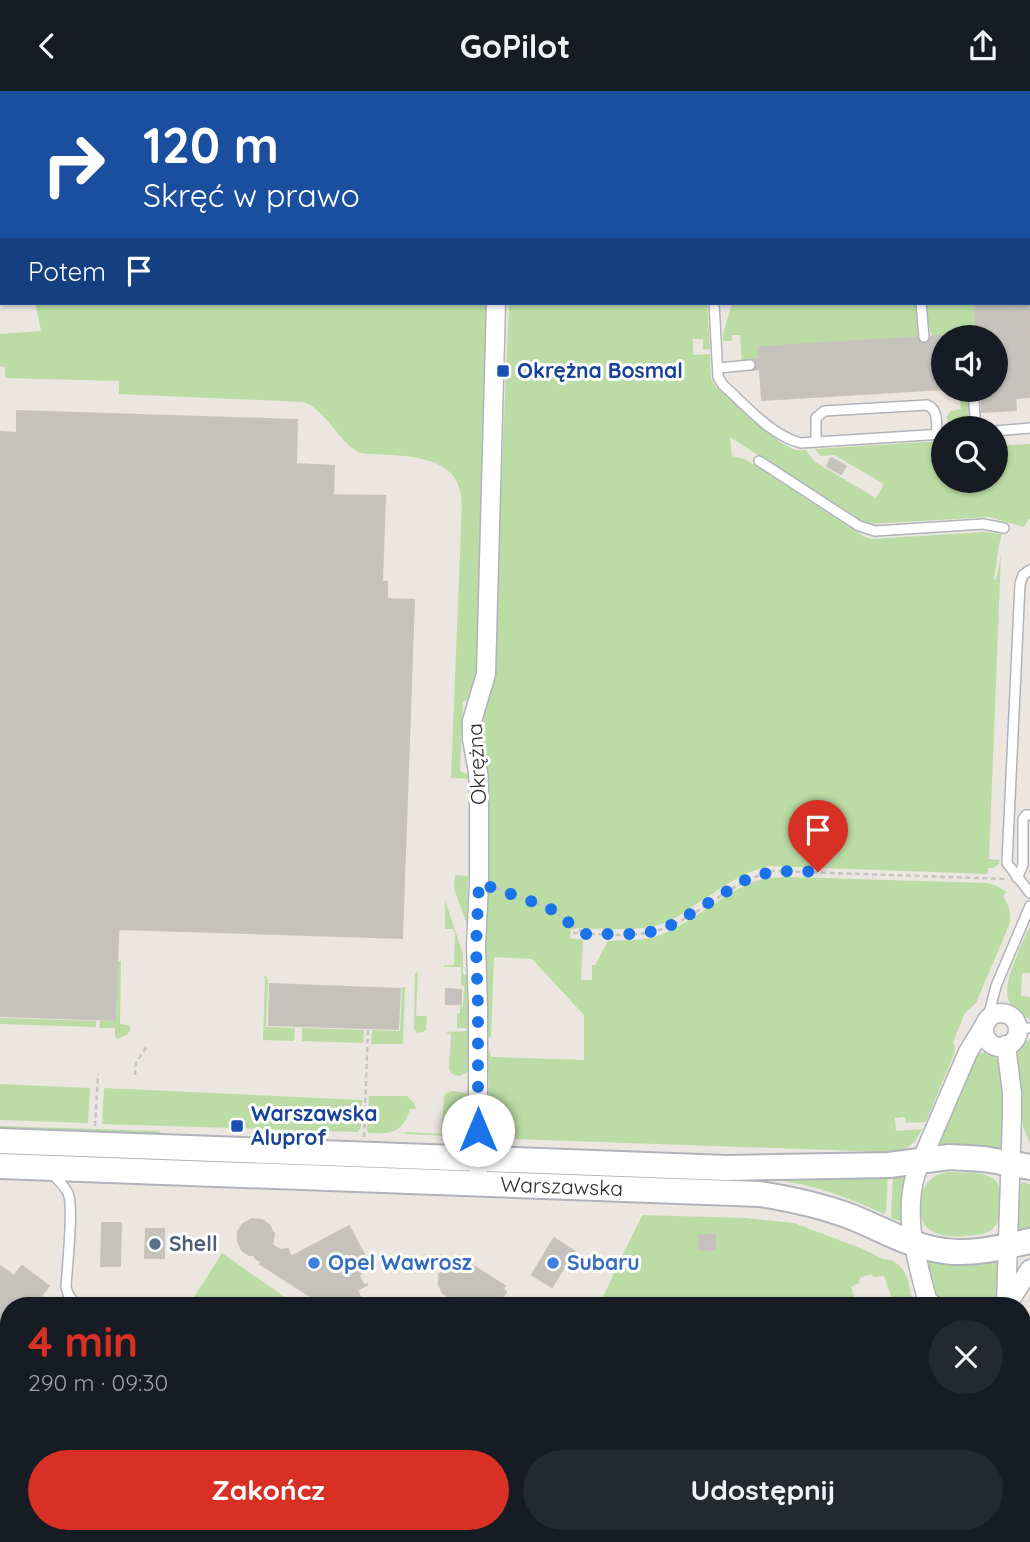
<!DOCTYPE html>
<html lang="pl">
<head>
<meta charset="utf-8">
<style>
	:root { --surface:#171b24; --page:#242831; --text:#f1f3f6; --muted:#9ea1a6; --accent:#d93025 }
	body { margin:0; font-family:Quicksand,sans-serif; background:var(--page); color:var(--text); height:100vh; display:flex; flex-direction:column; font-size:26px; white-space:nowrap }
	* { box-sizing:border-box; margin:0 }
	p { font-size:23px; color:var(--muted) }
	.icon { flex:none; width:38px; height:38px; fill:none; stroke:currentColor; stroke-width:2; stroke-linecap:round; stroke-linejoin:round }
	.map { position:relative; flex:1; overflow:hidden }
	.sheet { position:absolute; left:0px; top:1206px; width:1031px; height:247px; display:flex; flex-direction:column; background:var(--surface); border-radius:28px 28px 0 0; box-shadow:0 2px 5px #0004 }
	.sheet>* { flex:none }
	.hud { position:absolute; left:0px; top:0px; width:1031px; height:214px; box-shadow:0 2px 5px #0004; background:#1a4fa0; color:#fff; overflow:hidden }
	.tools { position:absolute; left:931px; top:234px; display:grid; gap:14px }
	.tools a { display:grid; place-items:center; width:77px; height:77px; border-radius:50%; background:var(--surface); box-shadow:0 2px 5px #0004; font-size:35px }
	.pin { position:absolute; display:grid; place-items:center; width:60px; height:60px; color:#fff; margin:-72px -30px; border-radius:50% 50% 50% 0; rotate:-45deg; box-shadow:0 0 7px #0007 }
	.pin .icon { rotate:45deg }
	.me { position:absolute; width:77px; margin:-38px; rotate:0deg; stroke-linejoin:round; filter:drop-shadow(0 0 5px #0008) }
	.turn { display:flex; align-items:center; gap:24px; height:147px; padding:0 28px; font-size:32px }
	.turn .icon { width:91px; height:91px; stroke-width:2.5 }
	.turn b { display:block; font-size:49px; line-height:60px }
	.then { display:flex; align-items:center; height:66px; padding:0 28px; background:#0003; gap:14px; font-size:26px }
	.round { display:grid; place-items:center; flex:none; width:74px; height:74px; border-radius:37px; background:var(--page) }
	.summary { display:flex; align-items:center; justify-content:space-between; height:119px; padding:0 28px }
	h1 { font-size:42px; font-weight:800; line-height:52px; color:var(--accent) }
	.action { display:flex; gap:14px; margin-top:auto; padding:14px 28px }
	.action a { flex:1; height:80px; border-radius:42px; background:var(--accent); color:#fff; font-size:28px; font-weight:800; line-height:80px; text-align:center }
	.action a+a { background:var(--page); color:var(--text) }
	header { display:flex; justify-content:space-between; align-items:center; height:91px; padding:0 28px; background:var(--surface); font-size:32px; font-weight:800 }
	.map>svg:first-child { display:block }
	.green { fill:#bbdca4 }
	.building { fill:#c5c1bc; stroke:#c8c2ba; stroke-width:2 }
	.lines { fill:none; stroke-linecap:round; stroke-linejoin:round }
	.service-casing { stroke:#b1b3bb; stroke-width:12 }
	.minor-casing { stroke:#b1b3bb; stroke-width:21 }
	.tertiary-casing { stroke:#b1b3bb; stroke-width:24 }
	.secondary-casing { stroke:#b1b3bb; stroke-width:28 }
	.path { stroke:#c4c4c4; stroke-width:2.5; stroke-dasharray:5 3.5; stroke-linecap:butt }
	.service { stroke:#fff; stroke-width:9 }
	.minor { stroke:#fff; stroke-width:18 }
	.tertiary { stroke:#fff; stroke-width:21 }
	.secondary { stroke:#fff; stroke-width:24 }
	.route { stroke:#1a73e8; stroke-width:12; stroke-dasharray:0 21.6 }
	.transit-dot { fill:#1a4fb4; stroke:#fff; stroke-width:2.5 }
	.service-dot { fill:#5c6f8a; stroke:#fff; stroke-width:2.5 }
	.shop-dot { fill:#3f7fe0; stroke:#fff; stroke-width:2.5 }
	.labels { text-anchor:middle; stroke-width:6; stroke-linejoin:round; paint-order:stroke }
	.transit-label { font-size:21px; font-weight:bold; fill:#164399; stroke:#fff; text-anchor:start }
	.street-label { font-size:21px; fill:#2c2c2c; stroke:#fff }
	.service-label { font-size:21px; font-weight:bold; fill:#4e5e75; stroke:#fff; text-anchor:start }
	.shop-label { font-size:21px; font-weight:bold; fill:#366cbe; stroke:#fff; text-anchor:start }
</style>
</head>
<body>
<header><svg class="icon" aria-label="back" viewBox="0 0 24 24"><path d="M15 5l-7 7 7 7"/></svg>GoPilot<svg class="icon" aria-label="share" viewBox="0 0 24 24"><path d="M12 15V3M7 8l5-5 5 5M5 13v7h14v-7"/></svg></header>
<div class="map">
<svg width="1030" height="1451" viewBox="0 0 1030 1451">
	<rect width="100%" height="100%" fill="#ece6e1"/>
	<!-- green -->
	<g class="green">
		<path d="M0,0h644v2h-642v123l-2,-1z"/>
		<path d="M35,212h454l-6,106 3,1 -10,262 -6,26 -7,4 -3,69 9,4 2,4 -20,-1 10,-250c0,-12 2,-26 -1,-38 -10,-40 -69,-33 -100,-37 -23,-12 -32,-41 -56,-51l-185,-8v-13l-114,-3v-11l-5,-1v-32l41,-3z"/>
		<path d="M509,212h198l3,46 -7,1v-11h-10v16l17,-1 1,25 5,8 64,55 15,8h11l9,12 61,36 8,-14 -50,-29 -14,1 -5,-7 128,-8v40h53v-35l34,-2v75l-2,1 -4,7 -35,-10 -119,7 -8,-3 -132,-84 2,19 13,3 118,77 8,3 113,-7 18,2 -3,11 -5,34 2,1 5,-25 -12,304 11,1 -2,5 -5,3h-5v6l-217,-8c-31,5 -54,26 -81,42 -7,5 -15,11 -23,14 -31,12 -64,5 -96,7l-1,9 13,2 -2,40h11v-15h3l13,-24c16,-1 35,0 50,-5 35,-13 66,-45 101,-56 11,-3 22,-3 33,-3l195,6 8,2 12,7 -4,4c6,10 8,15 7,27l-34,80 -11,10 -12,29 2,4 -1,8 -28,68 -20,1 -1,-6 -10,1 1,13 26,-2c-9,18 -14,20 -34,23l-374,-13 -15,-2 -5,-3 -3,-4 -3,-76 2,-4 1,7 93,3v-45l-52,-56 -38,-2 -3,81 -4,-2 -2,-111 3,-134c-1,-25 -10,-53 -6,-78 3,-13 7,-25 11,-38z"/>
		<path d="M732,212h184l2,35 -159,9v12l-17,3 -2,-27h-8v6h-9v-7z"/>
		<path d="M926,212h49l2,35h-21v-3l-24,2 -4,-15z"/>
		<path d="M959,301h5c6,7 7,24 1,32l-8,2 -7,-2 -4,-7 5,-6 10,-2z"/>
		<path d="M455,784l13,1 -1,48 -13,-35z"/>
		<path d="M445,809l18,54v20l6,3 2,86 -3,9 -9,4 -7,-2 -3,-5 2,-34 -5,-3 21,-1v-3h-10v-15h3v-6l3,-1 1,-20 -3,-1v-18h-17v-2h10l1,-31 -2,-5h-8z"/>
		<path d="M1030,836v46h-8l-1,23 9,1v22c-32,-11 -24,-37 -14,-61 4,-11 8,-21 14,-31z"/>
		<path d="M118,870h3l-1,63 8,1 3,3 -4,7 -10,4 -2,-3v-8h-16l1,-7h16z"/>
		<path d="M418,880l-2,45h11l-1,14 -3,2 -6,1 -3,-5 1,-54z"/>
		<path d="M265,885h1l2,6 -2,45 29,1 -1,13 -31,-1z"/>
		<path d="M402,896h3l-2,55 -1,2h-31l1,-14 28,1z"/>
		<path d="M0,927l96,3v6l-96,-3z"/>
		<path d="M302,937l62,2 -1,13 -61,-2z"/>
		<path d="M1030,948v104l-7,-16 -6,-64 1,-12 3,-5z"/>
		<path d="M988,960c5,1 6,0 9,4 11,16 5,76 5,96l-66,-3 37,-87 4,-6z"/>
		<path d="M0,993l90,4 -2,35 -88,-3z"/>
		<path d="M104,997l258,12 -1,28 -3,4 -256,-8z"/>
		<path d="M453,1000c8,1 14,1 18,9l-1,25 -5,-1 -8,9 -6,3 -47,-2 1,-2 36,2 3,-37 2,-4z"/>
		<path d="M369,1005h38l7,7 2,6h-6c-8,25 -19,25 -42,24l-1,-2z"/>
		<path d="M0,1035l160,5 -1,2 -62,3 -97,-3z"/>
		<path d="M526,1077l362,7 -2,36 -2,3c-35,-16 -73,-31 -112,-34 -32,-2 -64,3 -96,2 -50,0 -100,-3 -150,-4z"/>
		<path d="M949,1081c14,1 31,-1 43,6 9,6 9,14 9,24 0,15 -3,29 -20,32 -15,3 -40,5 -52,-5 -14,-10 -11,-38 1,-49 5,-5 12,-7 19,-8z"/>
		<path d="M906,1083l-3,14v30l-4,3 -7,-3 -1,-4 2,-39z"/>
		<path d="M1023,1091l7,2v49l-13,2 2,-50z"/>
		<path d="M642,1124l104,3 48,5 69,26 20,10 8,1 8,5 5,6 4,9 5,25h-19l-10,-29 -10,1 -3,-3 -11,4 -1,5 -8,4 6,18h-258z"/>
		<path d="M222,1162l74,52h-107z"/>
		<path d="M998,1166v48h-56l-11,-23 -6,-23z"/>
		<path d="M1022,1330l8,6v93l-8,-2v-7l4,-4 -4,-3z"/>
	</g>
	<!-- building -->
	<g class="building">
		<path d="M1029,36h1l-1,104z"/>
		<path d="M1029,202l1,104 -14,1 -6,-95h19z"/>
		<path d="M975,212h35l6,107 -34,2 -1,-22h15v-52h-19z"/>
		<path d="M956,244v3h-13v51l-181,11 -2,-31 -7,1 -1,-10 7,-1v-12z"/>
		<path d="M17,320l280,9 -1,44 38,2 -1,29 52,1 -3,86h5v17l-257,-9 -2,79 -128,-5v-232l17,1z"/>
		<path d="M831,367l15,8 -5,8 -14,-8z"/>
		<path d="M130,499l284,10 -12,338 -283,-9z"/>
		<path d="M0,573l86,3 -8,261 -78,-3z"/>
		<path d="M86,576l42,2 -6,166 -41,-2z"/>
		<path d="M81,742l41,2 -7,185 -115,-4v-91l78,3z"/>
		<path d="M270,893l130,5 -2,40 -129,-4z"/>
		<path d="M446,898l15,1v14h-15z"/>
		<path d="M252,1128l10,1 7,5 5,9 -2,11 9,5 7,-1 3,8 58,-31 19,36 -9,14 5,10 4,-2 -11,6 5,11 -10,4h-21l-1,-2 -6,2 -64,-41 1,-2 -6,-4v-3h-6l-7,-5 -4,-9v-9l5,-8z"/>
		<path d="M102,1132h19l-1,43h-19z"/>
		<path d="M146,1138h18v29h-19z"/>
		<path d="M699,1144h16v15l-16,-1z"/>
		<path d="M554,1147l20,13 -22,36 -20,-12z"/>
		<path d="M453,1171l10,1 7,5 2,-3 33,21 -2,3 3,3 -9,13h-51l5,-7 -8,-5 -4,-8v-10l5,-8z"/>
		<path d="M0,1175l14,10 8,-10 27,20 -8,10 13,9h-45v35l-9,-7z"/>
		<path d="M415,1444h38l-6,7h-37z"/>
		<path d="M735,1444h66l9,7h-80z"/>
		<path d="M801,1444h32l-6,7h-17z"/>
	</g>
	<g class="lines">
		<defs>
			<g id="service">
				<path d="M652,0v2"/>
				<path d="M863,0v2"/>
				<path d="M933,2l1,-2"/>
				<path d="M1029,20h1"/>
				<path d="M714,212l4,74 5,8c24,21 47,50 78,58l142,-9"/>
				<path d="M921,212l3,34"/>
				<path d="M718,277l32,-3"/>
				<path d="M973,299l3,39"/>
				<path d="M996,340l34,-3"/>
				<path d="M816,351v-24l8,-7 103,-6c12,5 9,18 10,29"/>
				<path d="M759,370l100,65 16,5 108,-7 21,4"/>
				<path d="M1030,479l-7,5 -3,9 -13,279 23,30"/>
				<path d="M1017,787l6,-13v-46l3,-4h4"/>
				<path d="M987,930l9,-35 34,-80"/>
				<path d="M1018,937h12"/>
				<path d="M50,1081c6,6 14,13 18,21 6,13 -1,76 -2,94l2,7 8,11"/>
				<path d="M1022,1307l8,7"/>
				<path d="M1022,1434l8,7"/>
				<path d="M275,1444l9,7"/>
				<path d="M720,1451l6,-7"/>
			</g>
			<g id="minor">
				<path d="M0,134l2,1"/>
				<path d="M1029,169l1,1"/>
				<circle cx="1001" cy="939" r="17"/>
				<path d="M1006,954l6,48v22l-6,190"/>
				<path d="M478,1093v-177l-2,-61 3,-63v-90l-1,-21 -6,-33v-18l14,-47 10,-371"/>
				<path d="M933,1214l-6,-6c-11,-42 -24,-83 -11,-126l52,-121 19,-31"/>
				<path d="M1007,1214l23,-36"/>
				<path d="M1022,1268l8,3"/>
				<path d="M307,1451l5,-7"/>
			</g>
			<g id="tertiary">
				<path d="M0,1278l9,7"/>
				<path d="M209,1444l9,7"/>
			</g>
			<g id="secondary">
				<path d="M0,1050l727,27 162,-3 60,-8 35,2 46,8"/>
				<path id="s1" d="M0,1075l760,28c31,5 60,11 89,22 32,12 61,31 96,35 28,4 58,-4 85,-10"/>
			</g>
		</defs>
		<!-- service casing -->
		<use href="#service" class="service-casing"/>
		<!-- minor casing -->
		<use href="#minor" class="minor-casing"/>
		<!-- tertiary casing -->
		<use href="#tertiary" class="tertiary-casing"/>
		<!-- secondary casing -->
		<use href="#secondary" class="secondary-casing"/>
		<!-- path -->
		<g class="path">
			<path d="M496,797l52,19 34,25"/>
			<path d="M573,842c27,1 57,5 83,-2 42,-12 72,-49 117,-60l233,8"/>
			<path d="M135,984l1,-12 11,-17"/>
			<path d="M95,1035l3,-52"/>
			<path d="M364,1046l4,-109"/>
		</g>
		<!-- service -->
		<use href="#service" class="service"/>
		<!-- minor -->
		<use href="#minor" class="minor"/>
		<!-- tertiary -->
		<use href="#tertiary" class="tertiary"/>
		<!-- secondary -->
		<use href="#secondary" class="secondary"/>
	</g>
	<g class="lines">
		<!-- route -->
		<path class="route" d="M478,1039v-123l-2,-61 3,-63 69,24 36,27h51l20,-3 19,-7 73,-45c25,-10 45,-8 71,-7"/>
	</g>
	<!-- markers -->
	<g class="transit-dot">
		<rect x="496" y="273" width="14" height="14" rx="3.5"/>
		<rect x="230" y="1028" width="14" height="14" rx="3.5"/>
	</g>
	<circle class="service-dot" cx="155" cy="1153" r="7"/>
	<g class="shop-dot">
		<circle cx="314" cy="1172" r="7"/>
		<circle cx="553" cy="1172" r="7"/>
	</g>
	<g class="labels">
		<!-- transit labels -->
		<g class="transit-label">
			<text x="517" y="287">Okrężna Bosmal</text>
			<text x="251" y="1030">Warszawska<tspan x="251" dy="24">Aluprof</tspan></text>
		</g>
		<!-- street labels -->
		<g class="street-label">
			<text transform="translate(477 673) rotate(-93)" y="7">Okrężna</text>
			<text dy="7" stroke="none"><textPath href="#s1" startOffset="562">Warszawska</textPath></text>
		</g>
		<!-- service labels -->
		<g class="service-label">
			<text x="169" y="1160">Shell</text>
		</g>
		<!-- shop labels -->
		<g class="shop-label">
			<text x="328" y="1179">Opel Wawrosz</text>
			<text x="567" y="1179">Subaru</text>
		</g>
	</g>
</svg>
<div class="tools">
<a><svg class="icon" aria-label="sound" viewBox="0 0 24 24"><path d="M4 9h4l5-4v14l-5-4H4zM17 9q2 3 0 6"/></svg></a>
<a><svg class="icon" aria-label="search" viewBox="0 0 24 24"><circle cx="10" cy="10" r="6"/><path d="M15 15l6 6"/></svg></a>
</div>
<div class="pin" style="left:818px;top:781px;background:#d93025"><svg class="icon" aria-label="arrive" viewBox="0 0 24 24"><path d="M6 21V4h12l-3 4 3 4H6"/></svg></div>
<svg class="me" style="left:478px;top:1039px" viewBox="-20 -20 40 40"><circle r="19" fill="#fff"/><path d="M0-13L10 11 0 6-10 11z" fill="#1a73e8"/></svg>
<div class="hud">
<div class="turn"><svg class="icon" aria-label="right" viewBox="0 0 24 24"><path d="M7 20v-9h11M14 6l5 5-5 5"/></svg><div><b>120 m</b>Skręć w prawo</div></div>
<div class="then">Potem<svg class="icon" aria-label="arrive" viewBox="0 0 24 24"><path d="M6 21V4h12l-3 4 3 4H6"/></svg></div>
</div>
<section class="sheet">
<div class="summary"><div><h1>4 min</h1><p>290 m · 09:30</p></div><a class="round"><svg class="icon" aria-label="close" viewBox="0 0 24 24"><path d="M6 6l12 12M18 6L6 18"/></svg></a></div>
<div class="action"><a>Zakończ</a><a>Udostępnij</a></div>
</section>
</div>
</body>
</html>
